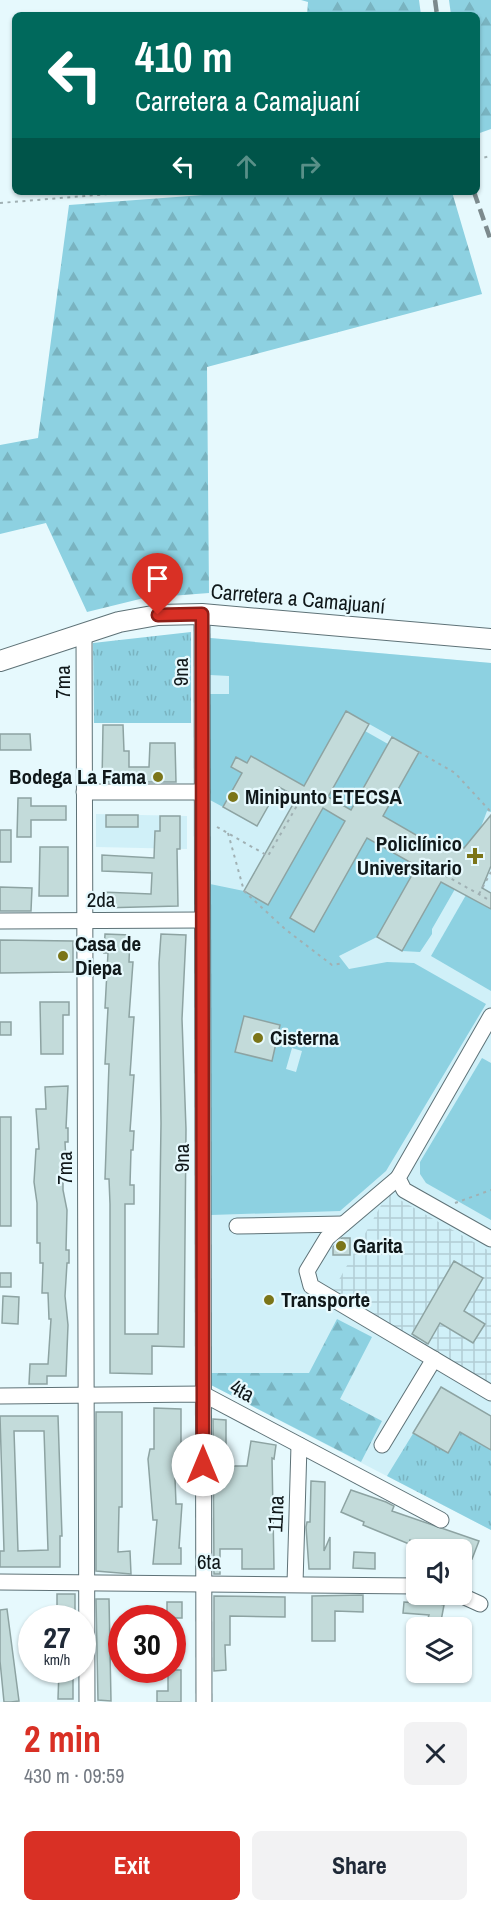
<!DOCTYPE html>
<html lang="en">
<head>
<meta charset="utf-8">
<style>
	:root { --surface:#fff; --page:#f2f2f3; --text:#1f2937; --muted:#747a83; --accent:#d93025 }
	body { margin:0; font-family:"Archivo Narrow",sans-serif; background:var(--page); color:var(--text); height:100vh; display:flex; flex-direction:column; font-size:22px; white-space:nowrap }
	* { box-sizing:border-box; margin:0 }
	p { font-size:20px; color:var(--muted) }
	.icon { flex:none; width:33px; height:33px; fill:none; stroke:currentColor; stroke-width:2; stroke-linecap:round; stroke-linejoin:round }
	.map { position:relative; height:1702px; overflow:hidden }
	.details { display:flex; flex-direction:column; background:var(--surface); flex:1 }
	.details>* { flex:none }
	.guide { position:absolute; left:12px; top:12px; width:468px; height:183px; border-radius:9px; box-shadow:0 2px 4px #0004; background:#00695c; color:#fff; overflow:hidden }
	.buttons { position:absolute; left:406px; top:1539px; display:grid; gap:12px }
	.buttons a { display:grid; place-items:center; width:66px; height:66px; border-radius:9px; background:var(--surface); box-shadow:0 2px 4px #0004; font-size:30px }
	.speed { position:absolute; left:18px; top:1605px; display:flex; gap:12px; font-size:30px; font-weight:700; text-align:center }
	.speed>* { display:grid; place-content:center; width:78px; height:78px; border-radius:50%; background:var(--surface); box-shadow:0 2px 4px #0004; line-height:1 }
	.speed small { font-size:15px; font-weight:400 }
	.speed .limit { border:9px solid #d22; background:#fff; color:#111 }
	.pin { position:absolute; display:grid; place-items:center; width:51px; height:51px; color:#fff; margin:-62px -26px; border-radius:50% 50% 50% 0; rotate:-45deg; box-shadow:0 0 6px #0007 }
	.pin .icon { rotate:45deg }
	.me { position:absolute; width:66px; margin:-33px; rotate:0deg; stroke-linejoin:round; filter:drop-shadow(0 0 4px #0008) }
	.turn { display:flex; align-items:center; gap:21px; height:126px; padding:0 24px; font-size:27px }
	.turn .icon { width:78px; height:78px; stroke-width:2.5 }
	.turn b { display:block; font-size:42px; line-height:51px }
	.lanes { display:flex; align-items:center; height:57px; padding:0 24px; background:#0003; justify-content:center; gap:30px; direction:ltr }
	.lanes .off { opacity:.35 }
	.round { display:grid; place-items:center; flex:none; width:63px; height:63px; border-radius:9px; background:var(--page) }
	.head { display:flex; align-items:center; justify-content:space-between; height:102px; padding:0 24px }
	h1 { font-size:36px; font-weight:800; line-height:45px; color:var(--accent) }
	.button { display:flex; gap:12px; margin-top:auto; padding:12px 24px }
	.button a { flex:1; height:69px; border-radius:9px; background:var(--accent); color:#fff; font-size:24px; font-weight:800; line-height:69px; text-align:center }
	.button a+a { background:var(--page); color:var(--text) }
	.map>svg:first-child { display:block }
	.built { fill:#d0f0f8 }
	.industrial { fill:url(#industrial-grid) }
	.grass { fill:url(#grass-tufts) }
	.forest { fill:url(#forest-firs) }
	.green { fill:#8dd1e1; fill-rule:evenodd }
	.building { fill:#c3dbda; stroke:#8da3a2; stroke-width:1.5; fill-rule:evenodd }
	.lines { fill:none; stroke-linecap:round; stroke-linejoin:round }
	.minor-casing { stroke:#5e7277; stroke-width:17 }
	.major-casing { stroke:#5e7277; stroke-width:22 }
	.path { stroke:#a0b0b3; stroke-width:2; stroke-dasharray:3 4.5; stroke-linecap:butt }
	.minor { stroke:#fff; stroke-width:15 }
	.major { stroke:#fff; stroke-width:20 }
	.rail { stroke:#7c8a8d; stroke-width:4.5; stroke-dasharray:12 6; stroke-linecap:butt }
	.route-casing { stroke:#8d1f18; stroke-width:15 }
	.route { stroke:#d93025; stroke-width:10 }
	.poi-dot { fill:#7b7519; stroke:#e6f9fd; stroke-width:2 }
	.labels { text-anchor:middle; stroke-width:4.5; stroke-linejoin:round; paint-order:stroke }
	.street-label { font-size:21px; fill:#10181a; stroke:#e6f9fd }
	.poi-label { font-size:21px; font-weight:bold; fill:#10181a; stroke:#e6f9fd; text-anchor:start }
</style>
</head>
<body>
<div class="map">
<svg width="491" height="1702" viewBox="0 0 491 1702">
	<defs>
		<pattern id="industrial-grid" width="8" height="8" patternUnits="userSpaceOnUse" patternTransform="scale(1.5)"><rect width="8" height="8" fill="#d0f0f8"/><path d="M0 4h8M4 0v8" fill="none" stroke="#b2cdd4"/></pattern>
		<pattern id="grass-tufts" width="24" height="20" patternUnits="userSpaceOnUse" patternTransform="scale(1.5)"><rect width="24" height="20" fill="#8dd1e1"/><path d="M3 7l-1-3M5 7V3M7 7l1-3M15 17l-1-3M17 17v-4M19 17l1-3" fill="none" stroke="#79b3c0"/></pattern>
		<pattern id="forest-firs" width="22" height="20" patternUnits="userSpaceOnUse" patternTransform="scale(1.5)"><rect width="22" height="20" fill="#8dd1e1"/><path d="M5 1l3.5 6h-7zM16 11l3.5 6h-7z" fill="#79b3c0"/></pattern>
	</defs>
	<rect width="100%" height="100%" fill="#e6f9fd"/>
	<!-- built -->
	<g class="built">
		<path d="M210,638l281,25v867l-280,-145z"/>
		<path d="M96,814l91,2v33l-91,-2z"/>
	</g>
	<!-- industrial -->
	<path class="industrial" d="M388,1193l103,59v132l-159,-92z"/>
	<!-- grass -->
	<g class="grass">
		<path d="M191,632v91h-97l-1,-80z"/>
		<path d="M414,1432l34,21 12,-21 31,18v80l-104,-54z"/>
	</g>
	<!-- forest -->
	<g class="forest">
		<path d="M301,0h118l2,15h-114l1,-13z"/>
		<path d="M449,0h42v129l-14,5v-119h-26z"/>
		<path d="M243,192h209l30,102 -275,73 2,226 -65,5 -57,14 -41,-89 -46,11v-89l38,-7 31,-233z"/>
		<path d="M337,1319l35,18 -32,62 42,22 -21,41 -150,-77 -1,-12h99z"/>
	</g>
	<!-- green -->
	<g class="green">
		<path d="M210,638l281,25v149l-4,-1 -6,16 -28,36 -14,-15 -56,-32 36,-64 -73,-41 -42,75 -53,-30 -4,7 -11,-6 -5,10 11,6 -19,34 -13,-7v-106h19v-18l-19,-1z"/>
		<path d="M365,731l23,13 -37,66 -23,-13z"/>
		<path d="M323,808l22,13 -55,97 23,13 54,-93 50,28 -40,71 -38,19 10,13 38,-7 27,1 72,41 -100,167 -46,40 -129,4 -1,-331 34,7 24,14zM292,1048l10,3 -6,21 -10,-3z"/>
		<path d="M441,882l14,7 -23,40v5l-12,18 -18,-1z"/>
		<path d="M466,895l25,14v82l-60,-35z"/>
		<path d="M482,1058l9,5v157l-65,-37 -6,-9v-12z"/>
	</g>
	<!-- building -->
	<g class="building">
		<path d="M346,711l23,13 -41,73 23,13 41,-73 27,15 -36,64 59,34 6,-11 16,9 27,-33v51l-9,22 9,5v16l-50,-27 -39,69 -25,-14 40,-71 -50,-28 -53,94 -24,-14 55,-97 -22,-13 -55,97 -24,-14 53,-94 -18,-10 -22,39 -34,-19 19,-34 -11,-6 5,-10 11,6 4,-7 53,30z"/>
		<path d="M103,725h20l1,26h5v16h20l1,-24h25l1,39h-74z"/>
		<path d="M0,734h30l1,16h-31z"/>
		<path d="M18,798h13v8h35v14h-35v17h-14z"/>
		<rect x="106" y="815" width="32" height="12"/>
		<path d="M160,816h20v33h-3l1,57 -77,2 1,-16 49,2 1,-21 -50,-2v-16l52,3 1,-27h5z"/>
		<rect x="0" y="830" width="11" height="32"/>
		<path d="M40,847h28v49h-29z"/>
		<path d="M0,887l32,1 -1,23h-31z"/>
		<path d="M105,934l25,1 -1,27h4l-4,55h5l-4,58h4l-4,56h4l-1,19h-2l-1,35h4v19h-9v130h33l3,-211 -2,-160 2,-29 25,1 -4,84 4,110 -2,218 -32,-1v28l-42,-1v-169l-1,-25h-4l4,-115h-4l3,-56h-3l3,-55h-4z"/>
		<path d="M0,940l73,1v31l-73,1z"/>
		<path d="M40,1002h29v13h-6v39h-22z"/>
		<path d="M244,1016l36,9 -8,36 -37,-9z"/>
		<rect x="0" y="1022" width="11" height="13"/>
		<path d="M68,1086l-2,42h2v14h-3l1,20h-3v28l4,20 -1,40h3v13h-2l-2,33 3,29 -2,51h-19v8h-18l1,-20h18l3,-45h-2l-1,-26h-6l1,-30h-3v-20h-3v-40l-3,-21 2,-33h3l-3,-40h10l-1,-22z"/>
		<rect x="0" y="1117" width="11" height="109"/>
		<path d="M342,1238h8v17h-17v-8z"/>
		<path d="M454,1261l29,17 -19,33 21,13 -12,19 -33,-20 -12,21 -16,-10z"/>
		<rect x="0" y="1273" width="11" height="14"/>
		<path d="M3,1296l16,1 -1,27 -16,-1z"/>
		<path d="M441,1387l50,29v34l-31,-18 -12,21 -35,-20z"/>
		<path d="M154,1408l27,1v68l-6,1 1,26h6l-3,44h2v16h-28l4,-44h-4l-5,-61 2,-10h4z"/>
		<path d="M96,1412h26v95h-3l-1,45 12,-1 1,23 -35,-3z"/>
		<path d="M0,1416h58l4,120h-2v31h-60v-16h4zM14,1431h30l4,119 -30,1z"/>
		<path d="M213,1419l13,1v46h21l4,-25 25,4 -2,14 -2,-1 2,111h-32v-20h-22v25h-6z"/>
		<path d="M311,1481l14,1 -1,69 6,-14v32h-21l-3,-42 1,-5h3z"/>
		<path d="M351,1490l35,12 8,4 -2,5 87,30 -7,18 -10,-4v-5h-28l-24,-10 -1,4 -46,-19 1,-3 -23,-10z"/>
		<path d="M354,1552l21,1v16l-22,-1z"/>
		<rect x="57" y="1594" width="18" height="21"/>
		<path d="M363,1595v17l-28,-1v30h-23v-45z"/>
		<path d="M214,1596l71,1v20l-55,-1v29h-5l1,25 -12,1z"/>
		<path d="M96,1599h13l2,102 -13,-1z"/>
		<rect x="167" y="1602" width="15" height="16"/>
		<path d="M404,1602l27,2 1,-2 12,3 -3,16 -13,-3 1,-3 -26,-2z"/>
		<path d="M7,1609l12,92 -8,1h-7l-4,-41v-51z"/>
		<path d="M59,1670h14v29h-15z"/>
		<path d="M168,1670h13v32h-24v-11h11z"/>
	</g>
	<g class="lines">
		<defs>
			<g id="minor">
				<path d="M202,614l2,1088"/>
				<path d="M84,633l3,1069"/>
				<path d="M84,792h118"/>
				<path d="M0,921l202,-1"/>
				<path d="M491,1016l-93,162 6,12 87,49"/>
				<path d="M398,1178l-71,60 -20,33 4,15 180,107"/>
				<path d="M237,1226l106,-2"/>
				<path d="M0,1396l203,-2 238,126"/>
				<path d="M382,1445l52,-86"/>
				<path d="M0,1582l417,4"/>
				<path d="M295,1584l4,-139"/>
				<path d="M458,1594l22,10"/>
			</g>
			<path id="major" d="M0,661l119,-39 39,-7 44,-1 289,25"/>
		</defs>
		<!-- minor casing -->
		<use href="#minor" class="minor-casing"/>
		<!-- major casing -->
		<use href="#major" class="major-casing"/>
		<!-- path -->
		<g class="path">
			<path d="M477,159l14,-3"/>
			<path d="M0,203l132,-11"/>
			<path d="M419,752l36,21 36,39"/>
			<path d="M217,827l51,29 38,-66"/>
			<path d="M228,833l16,58 41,38 47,36 12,-2"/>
			<path d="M432,868l59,33"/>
			<path d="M479,894l12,-22"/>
			<path d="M455,1203l36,-13"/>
		</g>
		<!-- minor -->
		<use href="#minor" class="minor"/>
		<!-- major -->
		<use href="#major" class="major"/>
		<!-- rail -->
		<g class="rail">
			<path d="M435,0l2,15"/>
			<path d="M474,192l17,49"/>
		</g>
	</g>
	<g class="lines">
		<defs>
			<path id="route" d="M158,615l44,-1 1,851"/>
		</defs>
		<!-- route casing -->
		<use href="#route" class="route-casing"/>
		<!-- route -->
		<use href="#route" class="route"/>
	</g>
	<!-- markers -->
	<g class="poi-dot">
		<circle cx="158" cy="777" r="6"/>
		<circle cx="233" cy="797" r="6"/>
		<path d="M472 847h6v6h6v6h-6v6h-6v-6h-6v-6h6z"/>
		<circle cx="63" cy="956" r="6"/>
		<circle cx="258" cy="1038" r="6"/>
		<circle cx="341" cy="1246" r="6"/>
		<circle cx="269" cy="1300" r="6"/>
	</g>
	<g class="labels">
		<!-- street labels -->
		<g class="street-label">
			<text transform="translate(298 599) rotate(5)" y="7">Carretera a Camajuaní</text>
			<text transform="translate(181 672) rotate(-90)" y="7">9na</text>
			<text transform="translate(63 682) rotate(-90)" y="7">7ma</text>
			<text x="101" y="907">2da</text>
			<text transform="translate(182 1158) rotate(-90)" y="7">9na</text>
			<text transform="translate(65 1168) rotate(-90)" y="7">7ma</text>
			<text transform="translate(242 1391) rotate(28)" y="7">4ta</text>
			<text transform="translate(276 1514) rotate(-88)" y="7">11na</text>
			<text x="209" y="1569">6ta</text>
		</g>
		<!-- poi labels -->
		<g class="poi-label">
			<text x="146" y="784" text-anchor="end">Bodega La Fama</text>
			<text x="245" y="804">Minipunto ETECSA</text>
			<text x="462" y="851" text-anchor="end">Policlínico<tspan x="462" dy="24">Universitario</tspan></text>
			<text x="75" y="951">Casa de<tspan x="75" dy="24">Diepa</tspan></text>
			<text x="270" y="1045">Cisterna</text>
			<text x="353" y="1253">Garita</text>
			<text x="281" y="1307">Transporte</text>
		</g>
	</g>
</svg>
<div class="buttons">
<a><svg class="icon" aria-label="sound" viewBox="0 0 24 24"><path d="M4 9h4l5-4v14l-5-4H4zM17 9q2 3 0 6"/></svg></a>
<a><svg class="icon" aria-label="layers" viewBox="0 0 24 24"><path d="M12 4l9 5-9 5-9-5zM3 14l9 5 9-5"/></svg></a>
</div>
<div class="speed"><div>27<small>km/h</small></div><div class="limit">30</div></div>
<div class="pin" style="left:158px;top:615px;background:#d93025"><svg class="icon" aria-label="arrive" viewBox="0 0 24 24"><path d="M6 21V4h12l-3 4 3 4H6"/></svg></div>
<svg class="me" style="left:203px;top:1465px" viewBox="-20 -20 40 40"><circle r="19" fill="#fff"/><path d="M0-13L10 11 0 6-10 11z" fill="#d93025"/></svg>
<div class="guide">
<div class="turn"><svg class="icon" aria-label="left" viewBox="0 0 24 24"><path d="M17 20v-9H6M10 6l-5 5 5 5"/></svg><div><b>410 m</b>Carretera a Camajuaní</div></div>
<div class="lanes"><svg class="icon" aria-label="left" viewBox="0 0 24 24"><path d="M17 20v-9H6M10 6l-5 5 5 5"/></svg><svg class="icon off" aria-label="ahead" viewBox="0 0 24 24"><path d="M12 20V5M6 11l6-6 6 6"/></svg><svg class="icon off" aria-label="right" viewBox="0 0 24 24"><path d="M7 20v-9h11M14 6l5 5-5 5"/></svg></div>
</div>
</div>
<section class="details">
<div class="head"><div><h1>2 min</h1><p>430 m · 09:59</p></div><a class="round"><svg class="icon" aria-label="close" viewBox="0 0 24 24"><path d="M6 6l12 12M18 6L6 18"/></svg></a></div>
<div class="button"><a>Exit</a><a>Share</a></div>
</section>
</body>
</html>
